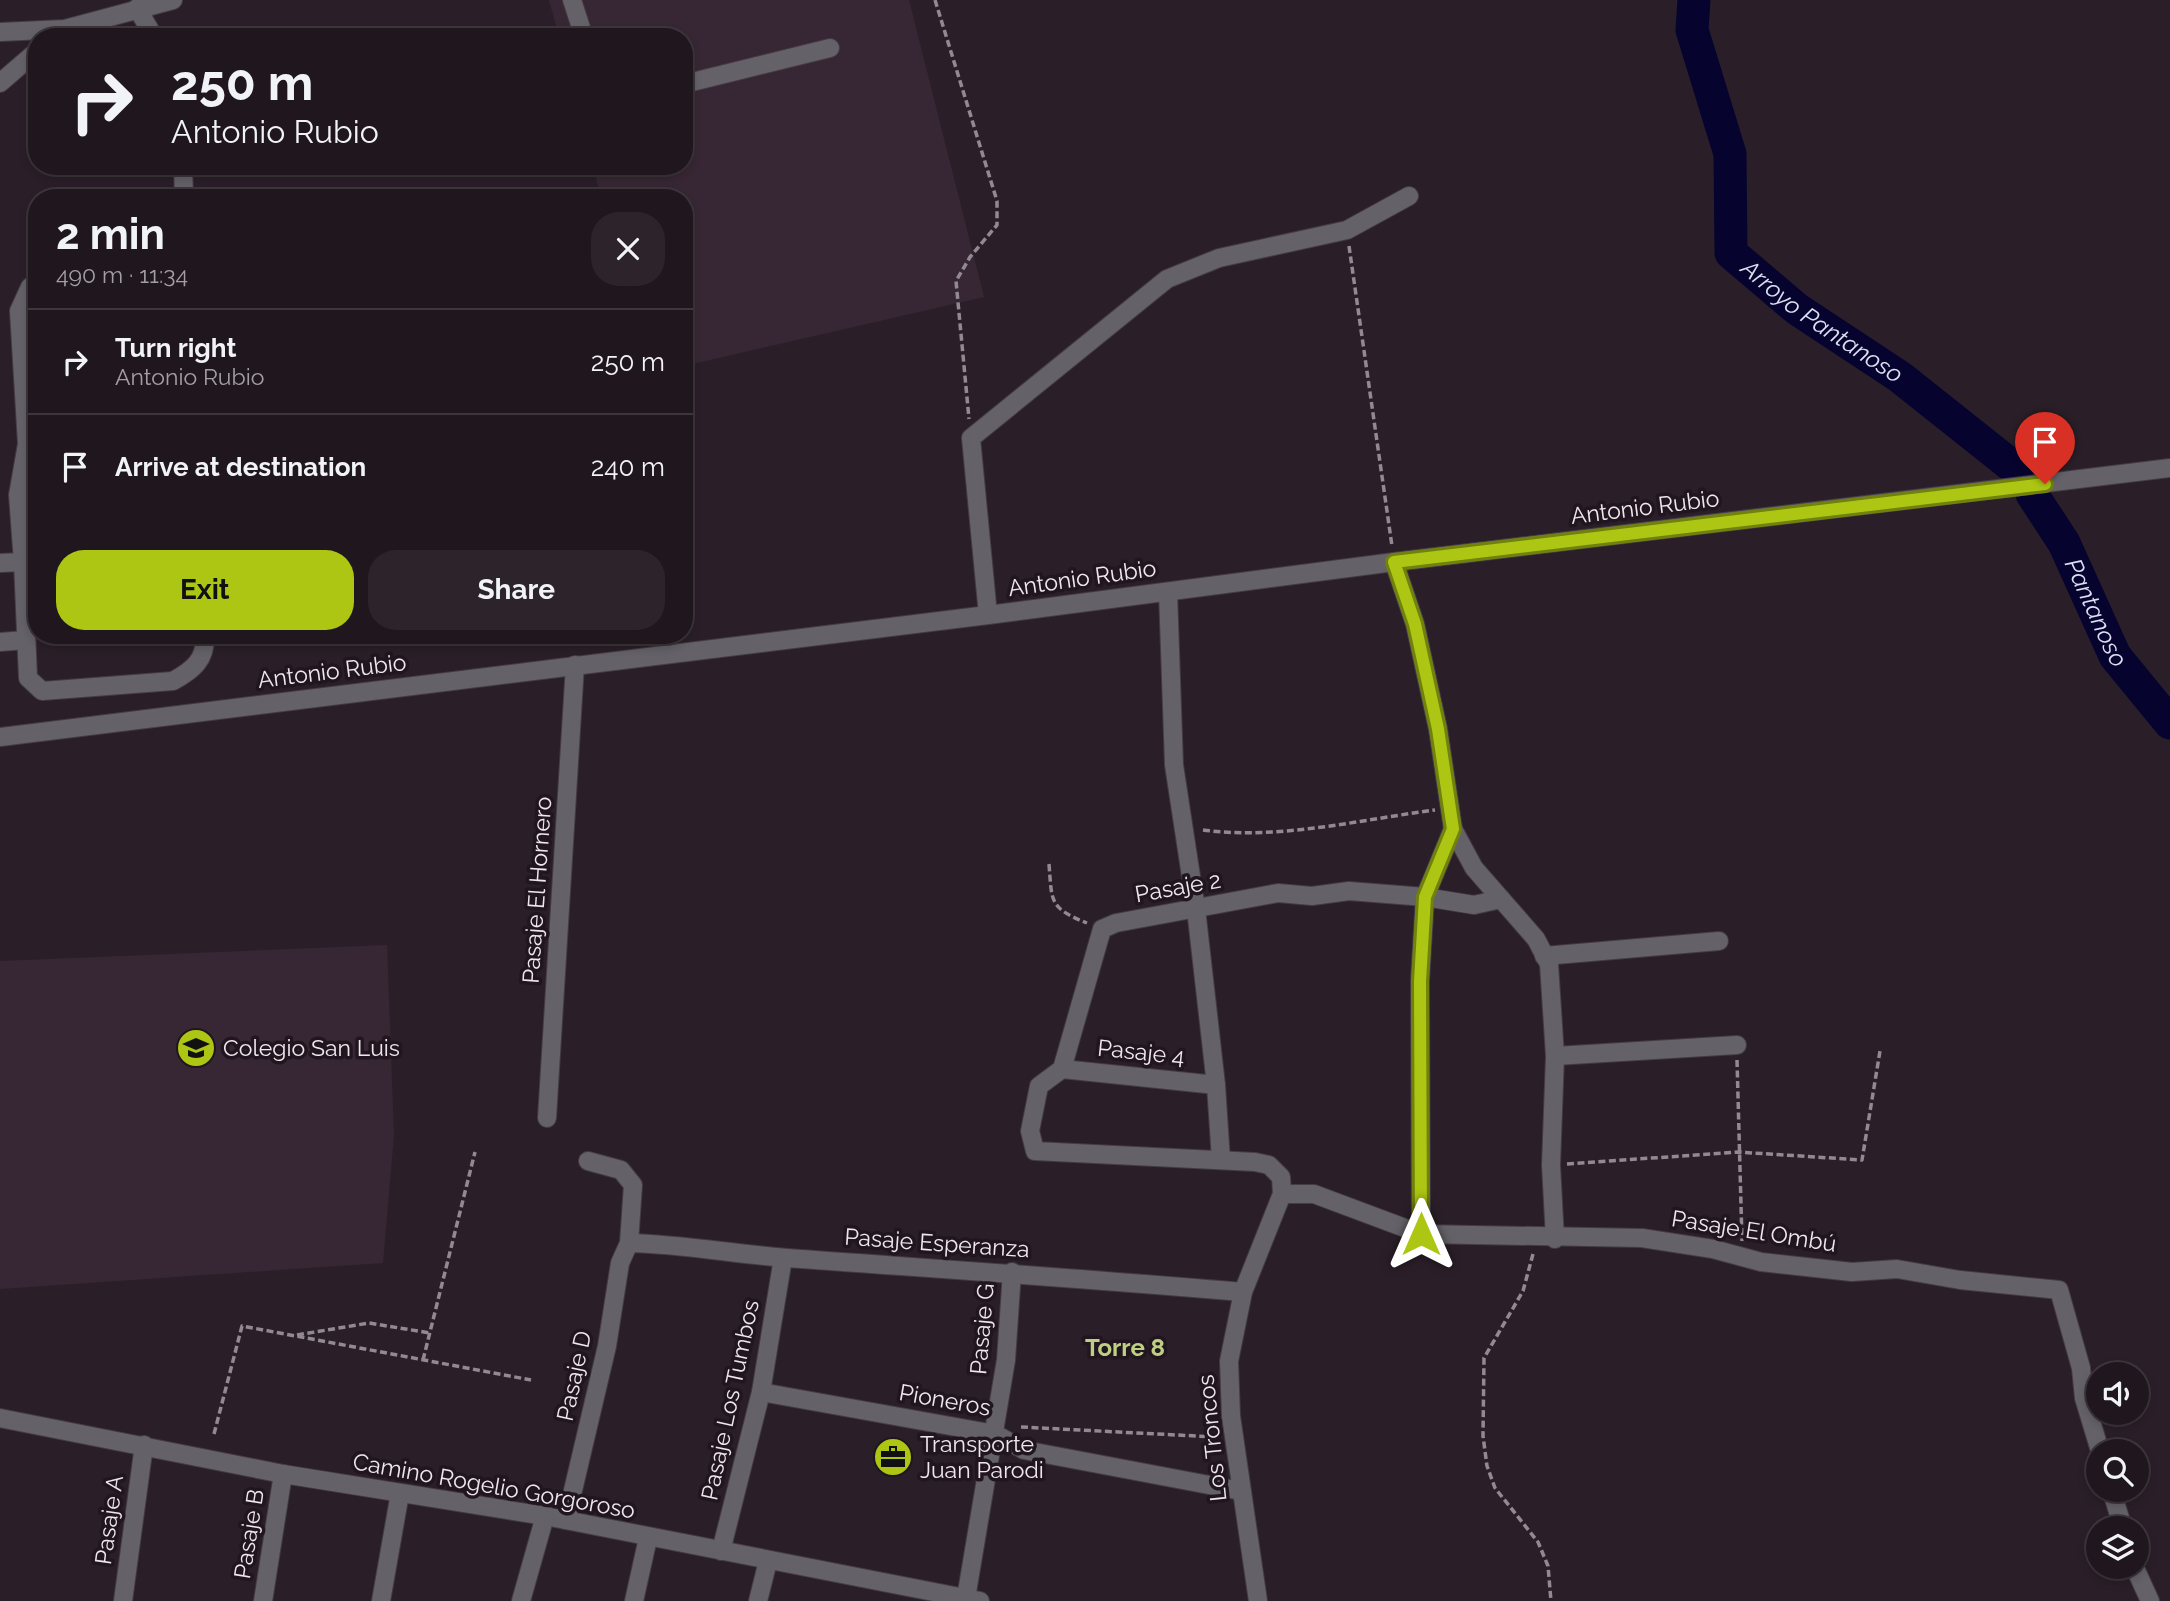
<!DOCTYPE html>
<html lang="en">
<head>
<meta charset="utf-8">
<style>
	:root { --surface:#20171e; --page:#2d242b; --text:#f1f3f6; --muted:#a29fa4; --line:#3d363c; --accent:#acc613 }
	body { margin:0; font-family:Raleway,sans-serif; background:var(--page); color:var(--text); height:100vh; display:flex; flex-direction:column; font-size:26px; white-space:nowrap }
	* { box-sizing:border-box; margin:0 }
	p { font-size:23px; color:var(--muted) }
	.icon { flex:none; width:38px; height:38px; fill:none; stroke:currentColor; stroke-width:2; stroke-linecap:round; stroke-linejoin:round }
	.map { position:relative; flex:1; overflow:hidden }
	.drawer { position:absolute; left:28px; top:189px; width:665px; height:455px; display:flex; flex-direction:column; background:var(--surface); border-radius:28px; box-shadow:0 4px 10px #0003,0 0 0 2px var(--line) }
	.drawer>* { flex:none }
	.top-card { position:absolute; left:28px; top:28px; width:665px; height:147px; border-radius:28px; box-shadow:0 4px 10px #0003,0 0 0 2px var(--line); background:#20171e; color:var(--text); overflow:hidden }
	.fabs { position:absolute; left:2086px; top:1362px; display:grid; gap:14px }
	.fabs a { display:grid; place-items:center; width:63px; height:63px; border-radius:50%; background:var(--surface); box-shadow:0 4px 10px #0003,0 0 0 2px var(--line); font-size:35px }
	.pin { position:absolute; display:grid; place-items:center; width:60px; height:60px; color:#fff; margin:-72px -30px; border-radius:50% 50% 50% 0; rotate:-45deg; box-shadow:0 0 7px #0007 }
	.pin .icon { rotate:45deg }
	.me { position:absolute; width:77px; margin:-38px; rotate:0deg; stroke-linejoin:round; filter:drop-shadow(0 0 5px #0008) }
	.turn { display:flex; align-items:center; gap:24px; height:147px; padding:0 28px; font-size:32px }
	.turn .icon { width:91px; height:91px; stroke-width:2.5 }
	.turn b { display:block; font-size:49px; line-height:60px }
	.round { display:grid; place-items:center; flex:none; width:74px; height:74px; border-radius:28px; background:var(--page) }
	.head { display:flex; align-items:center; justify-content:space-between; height:119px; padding:0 28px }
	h1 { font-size:42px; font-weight:700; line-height:52px }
	.action { display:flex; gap:14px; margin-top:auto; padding:14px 28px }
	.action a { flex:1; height:80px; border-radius:28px; background:var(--accent); color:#111; font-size:28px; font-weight:700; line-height:80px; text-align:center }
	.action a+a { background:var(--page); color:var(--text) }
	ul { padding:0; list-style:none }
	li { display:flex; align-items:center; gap:21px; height:105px; padding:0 28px; border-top:2px solid var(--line) }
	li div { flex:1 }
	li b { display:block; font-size:26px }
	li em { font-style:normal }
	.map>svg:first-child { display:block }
	.built { fill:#372734 }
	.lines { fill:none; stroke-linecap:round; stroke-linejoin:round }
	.river { stroke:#06042f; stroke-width:33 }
	.minor-casing { stroke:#453b44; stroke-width:20 }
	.path { stroke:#928991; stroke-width:3.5; stroke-dasharray:7 3.5; stroke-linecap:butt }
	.minor { stroke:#646268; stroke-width:18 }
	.route-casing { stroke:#70810c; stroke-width:18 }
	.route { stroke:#acc613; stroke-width:12 }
	.labels { text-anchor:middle; stroke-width:7; stroke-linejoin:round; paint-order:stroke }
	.street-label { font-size:23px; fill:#eee7ed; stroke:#21161f }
	.poi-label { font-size:23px; fill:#eee7ed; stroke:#21161f; text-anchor:start }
	.water-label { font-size:24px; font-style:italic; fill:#dce1f1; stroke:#21161f }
	.neighbourhood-label { font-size:24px; font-weight:bold; fill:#becf83; stroke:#21161f }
</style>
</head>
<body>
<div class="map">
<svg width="2170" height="1601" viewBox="0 0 2170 1601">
	<rect width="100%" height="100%" fill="#2a1f28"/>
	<!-- built -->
	<g class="built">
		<path d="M549,0h360l75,297 -300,69v-168h-83l-8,-32h91v-129h-125z"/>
		<path d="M387,945l7,190 -11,128 -383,26v-328z"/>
	</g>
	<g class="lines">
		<!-- river -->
		<g class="river">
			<path id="s1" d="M1694,0l-2,30 38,124 1,99 66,56 103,68 117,93"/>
			<path id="s2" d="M2032,494l32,49 51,113 55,67"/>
		</g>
		<defs>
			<g id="minor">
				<path d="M572,0l12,37"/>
				<path d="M137,8l17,29"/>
				<path d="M0,32l65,-3 108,-29"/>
				<path d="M0,83l37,-32"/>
				<path d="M684,84l146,-36"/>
				<path d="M183,166l1,32"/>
				<path d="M23,562l-5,-67 9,-51 -8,-133 11,-24 7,-4"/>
				<path d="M1394,562l21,62 23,105 15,100 21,39 62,71 13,25 6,92 -4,109 4,74"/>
				<path d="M0,563l23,-1 5,116 14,13 131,-10c20,-11 33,-21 32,-46"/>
				<path d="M1168,592l6,173 22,144 20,176 5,75"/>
				<path d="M988,615l-17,-177 196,-159 52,-21 128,-28 62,-34"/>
				<path d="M0,642l26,-2"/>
				<path d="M0,737l988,-122 406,-53 776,-94"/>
				<path d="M1544,956l175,-15"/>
				<path d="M1555,1056l182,-11"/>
				<path d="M1062,1069l154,16"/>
				<path d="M547,1118l28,-453"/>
				<path d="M1282,1194h32l107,40 221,4 71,11 48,13 91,10 45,-3 63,11 99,10 22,78 3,30 16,53"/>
				<path d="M1421,1234l-1,-253 5,-84 28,-68"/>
				<path d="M629,1243c53,1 105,11 158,15 152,11 304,21 456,34"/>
				<path d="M761,1392l234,42 29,16 217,41"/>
				<path d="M0,1418l283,56 262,42 435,85"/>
				<path d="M2111,1489l12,39"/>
				<path d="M566,1520l41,-174 13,-83 9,-20 4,-58 -12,-15 -33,-9"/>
				<path d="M721,1551l40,-159 22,-134"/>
				<path d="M2134,1566l16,35"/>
				<path d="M966,1598l40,-238 6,-88"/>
				<path d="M123,1601l21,-156"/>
				<path d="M263,1601l20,-127"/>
				<path d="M381,1601l19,-108"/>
				<path d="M521,1601l24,-85"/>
				<path d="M634,1601l14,-63"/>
				<path d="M758,1601l10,-40"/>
				<path d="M1258,1601l-27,-185 -2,-55 14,-69 39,-98 -1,-17 -12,-12 -14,-3 -220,-11 -5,-20 9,-45 23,-17 40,-140 14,-6 162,-30 34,3 37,-5 76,6 49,8 27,-6"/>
			</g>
		</defs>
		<!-- minor casing -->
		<use href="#minor" class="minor-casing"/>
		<!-- path -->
		<g class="path">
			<path d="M935,0l62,201v24l-27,32 -14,24 13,138"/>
			<path d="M1349,246l43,300"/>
			<path d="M1203,830c76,10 155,-10 232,-20"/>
			<path d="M1049,864c3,38 0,44 38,59"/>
			<path d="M1737,1060l5,181"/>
			<path d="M1567,1164l171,-12 124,8 18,-109"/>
			<path d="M1533,1254l-10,37 -39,67 -1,78 4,30 8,22 43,54 10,24 3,35"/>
			<path d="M297,1335l72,-12 61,10"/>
			<path d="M423,1360l52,-208"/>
			<path d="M1021,1427l195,10"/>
			<path d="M214,1434l28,-108 289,54"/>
		</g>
		<!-- minor -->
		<use href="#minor" class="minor"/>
	</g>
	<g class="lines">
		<defs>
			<path id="route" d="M1421,1234l-1,-253 5,-84 28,-68 -15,-100 -23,-105 -21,-62 651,-78"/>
		</defs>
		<!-- route casing -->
		<use href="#route" class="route-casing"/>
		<!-- route -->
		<use href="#route" class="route"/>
	</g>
	<!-- icons -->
	<defs>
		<symbol id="school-disc" viewBox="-11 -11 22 22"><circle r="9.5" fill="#acc613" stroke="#21161f"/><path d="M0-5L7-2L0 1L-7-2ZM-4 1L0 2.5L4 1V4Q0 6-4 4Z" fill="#111"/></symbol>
		<symbol id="office-disc" viewBox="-11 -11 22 22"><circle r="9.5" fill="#acc613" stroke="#21161f"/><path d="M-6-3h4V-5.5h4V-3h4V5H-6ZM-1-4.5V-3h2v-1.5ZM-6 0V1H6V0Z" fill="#111"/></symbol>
	</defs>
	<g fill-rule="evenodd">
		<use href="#school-disc" x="174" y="1026" width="44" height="44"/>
		<use href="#office-disc" x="871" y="1435" width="44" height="44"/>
	</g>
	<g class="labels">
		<!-- street labels -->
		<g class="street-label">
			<text transform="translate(1645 507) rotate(-7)" y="8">Antonio Rubio</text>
			<text transform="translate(1082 578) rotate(-8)" y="8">Antonio Rubio</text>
			<text transform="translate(332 671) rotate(-7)" y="8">Antonio Rubio</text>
			<text transform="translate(1178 887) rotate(-10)" y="8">Pasaje 2</text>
			<text transform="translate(537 890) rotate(-86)" y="8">Pasaje El Hornero</text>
			<text transform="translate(1141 1052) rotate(6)" y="8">Pasaje 4</text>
			<text transform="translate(1754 1231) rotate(9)" y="8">Pasaje El Ombú</text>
			<text transform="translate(937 1243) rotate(4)" y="8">Pasaje Esperanza</text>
			<text transform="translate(982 1329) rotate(-85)" y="8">Pasaje G</text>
			<text transform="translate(574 1376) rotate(-78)" y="8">Pasaje D</text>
			<text transform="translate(730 1400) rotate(-78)" y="8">Pasaje Los Tumbos</text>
			<text transform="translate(945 1400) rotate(10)" y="8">Pioneros</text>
			<text transform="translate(1212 1438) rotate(-96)" y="8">Los Troncos</text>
			<text transform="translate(494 1486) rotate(10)" y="8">Camino Rogelio Gorgoroso</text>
			<text transform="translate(109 1520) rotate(-82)" y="8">Pasaje A</text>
			<text transform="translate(249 1534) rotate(-81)" y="8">Pasaje B</text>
		</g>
		<!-- poi labels -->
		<g class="poi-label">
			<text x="223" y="1056">Colegio San Luis</text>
			<text x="920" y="1452">Transporte<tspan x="920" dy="26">Juan Parodi</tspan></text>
		</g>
		<!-- water labels -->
		<g class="water-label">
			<text dy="8" stroke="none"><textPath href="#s1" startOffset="373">Arroyo Pantanoso</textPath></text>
			<text dy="8" stroke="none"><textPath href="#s2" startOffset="135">Pantanoso</textPath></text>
		</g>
		<!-- neighbourhood labels -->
		<g class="neighbourhood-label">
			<text x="1125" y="1356">Torre 8</text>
		</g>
	</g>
</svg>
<div class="fabs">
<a><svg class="icon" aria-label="sound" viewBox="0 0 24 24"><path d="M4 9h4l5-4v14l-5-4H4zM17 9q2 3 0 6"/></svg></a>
<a><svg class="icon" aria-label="search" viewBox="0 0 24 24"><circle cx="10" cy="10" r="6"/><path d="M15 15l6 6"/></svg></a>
<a><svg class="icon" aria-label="layers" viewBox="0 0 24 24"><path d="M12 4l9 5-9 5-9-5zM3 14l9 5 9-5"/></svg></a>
</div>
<div class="pin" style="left:2045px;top:484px;background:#d93025"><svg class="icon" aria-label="arrive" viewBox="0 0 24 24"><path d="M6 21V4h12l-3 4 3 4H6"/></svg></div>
<svg class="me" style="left:1421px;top:1234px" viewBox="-20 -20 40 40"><path d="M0-17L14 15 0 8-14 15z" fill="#acc613" stroke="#fff" stroke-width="4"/></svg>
<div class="top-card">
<div class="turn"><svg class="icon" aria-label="right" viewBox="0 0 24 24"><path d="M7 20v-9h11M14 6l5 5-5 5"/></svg><div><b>250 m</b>Antonio Rubio</div></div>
</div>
<section class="drawer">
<div class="head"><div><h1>2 min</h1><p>490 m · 11:34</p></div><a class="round"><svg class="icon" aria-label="close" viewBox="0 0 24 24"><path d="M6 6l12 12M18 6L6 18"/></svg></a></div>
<ul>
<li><svg class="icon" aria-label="right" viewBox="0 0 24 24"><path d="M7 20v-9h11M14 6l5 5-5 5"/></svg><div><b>Turn right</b><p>Antonio Rubio</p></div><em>250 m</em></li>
<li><svg class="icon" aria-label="arrive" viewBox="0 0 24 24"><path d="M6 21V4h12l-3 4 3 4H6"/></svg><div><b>Arrive at destination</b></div><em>240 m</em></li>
</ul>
<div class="action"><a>Exit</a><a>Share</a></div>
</section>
</div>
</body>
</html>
